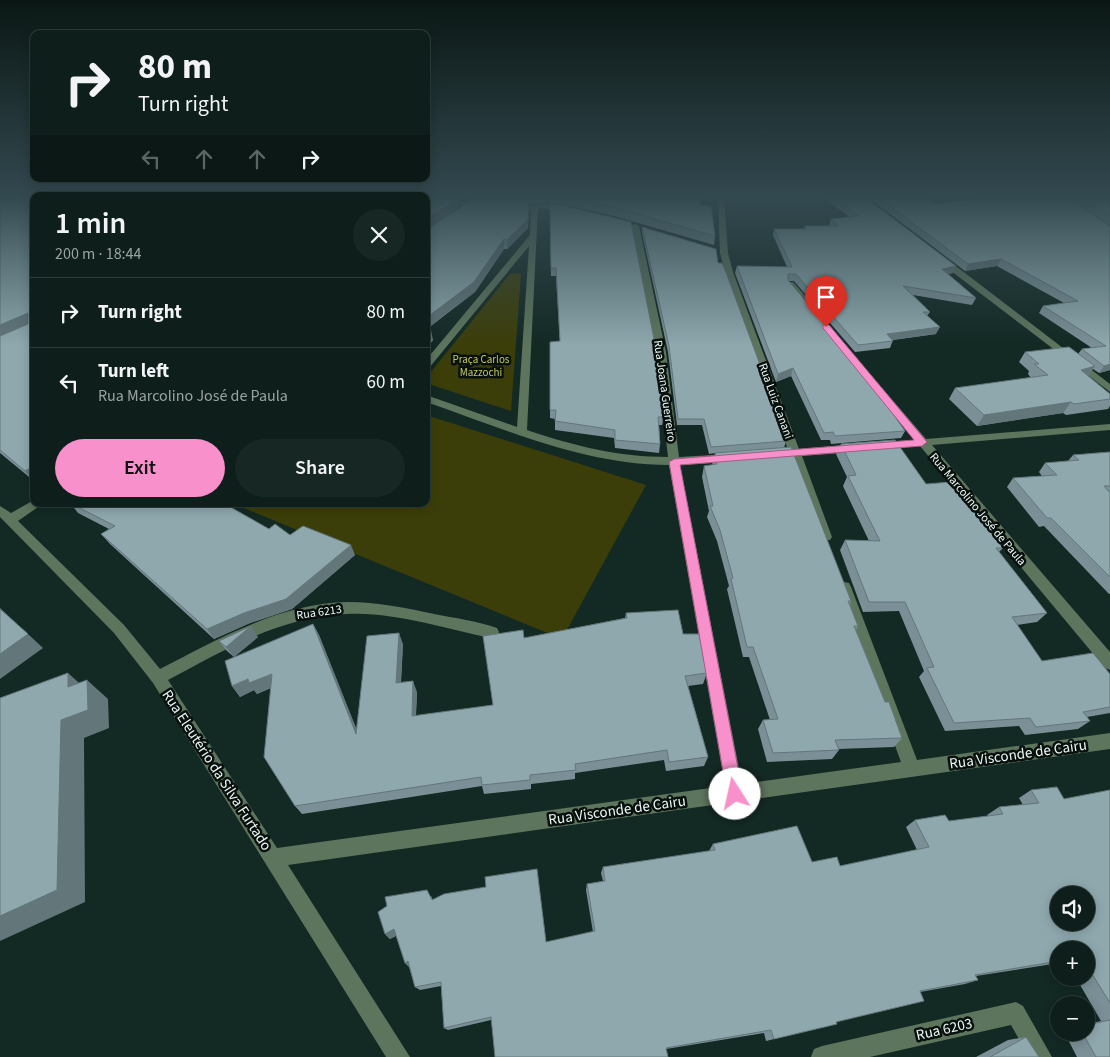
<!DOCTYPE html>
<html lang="en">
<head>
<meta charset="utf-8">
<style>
	:root { --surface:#0e1f1b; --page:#172724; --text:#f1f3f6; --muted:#9ba2a3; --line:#2e3d3a; --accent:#f890cb }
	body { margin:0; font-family:"Source Sans 3",sans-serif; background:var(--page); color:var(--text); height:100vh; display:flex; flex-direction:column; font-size:19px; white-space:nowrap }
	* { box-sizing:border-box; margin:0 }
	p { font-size:16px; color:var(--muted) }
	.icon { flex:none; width:28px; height:28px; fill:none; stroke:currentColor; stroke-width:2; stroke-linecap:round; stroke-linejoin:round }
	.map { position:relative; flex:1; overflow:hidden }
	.drawer { position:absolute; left:30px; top:192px; width:400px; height:315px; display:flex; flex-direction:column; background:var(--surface); border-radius:10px; box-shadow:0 2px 12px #0003,0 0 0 1px var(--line) }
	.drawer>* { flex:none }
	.banner { position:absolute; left:30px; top:30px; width:400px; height:152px; border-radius:10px; box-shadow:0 2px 12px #0003,0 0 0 1px var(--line); background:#0e1f1b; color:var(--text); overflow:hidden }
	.buttons { position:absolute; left:1050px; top:886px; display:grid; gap:10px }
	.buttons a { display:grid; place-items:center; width:45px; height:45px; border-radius:50%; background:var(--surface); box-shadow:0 2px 12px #0003,0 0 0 1px var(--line); font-size:25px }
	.pin { position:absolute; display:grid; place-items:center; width:42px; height:42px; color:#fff; margin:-51px -21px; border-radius:50% 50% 50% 0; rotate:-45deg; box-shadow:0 0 5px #0007 }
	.pin .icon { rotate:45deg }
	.me { position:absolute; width:55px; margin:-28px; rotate:350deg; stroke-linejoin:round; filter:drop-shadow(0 0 4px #0008) }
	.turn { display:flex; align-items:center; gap:18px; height:105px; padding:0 25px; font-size:22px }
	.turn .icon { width:65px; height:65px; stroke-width:2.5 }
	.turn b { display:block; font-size:35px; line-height:42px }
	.lanes { display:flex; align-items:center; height:48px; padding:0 25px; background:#0003; justify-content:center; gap:25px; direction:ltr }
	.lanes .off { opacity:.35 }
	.round { display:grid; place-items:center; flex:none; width:52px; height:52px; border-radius:26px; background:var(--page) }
	.overview { display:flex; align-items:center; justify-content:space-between; height:85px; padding:0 25px }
	h1 { font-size:30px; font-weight:600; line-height:38px }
	.action { display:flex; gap:10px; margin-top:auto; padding:10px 25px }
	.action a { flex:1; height:58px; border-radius:30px; background:var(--accent); color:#111; font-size:20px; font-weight:600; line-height:58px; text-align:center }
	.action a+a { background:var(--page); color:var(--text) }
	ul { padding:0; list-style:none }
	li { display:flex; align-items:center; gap:15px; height:70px; padding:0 25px; border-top:1px solid var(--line) }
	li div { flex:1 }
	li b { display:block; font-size:19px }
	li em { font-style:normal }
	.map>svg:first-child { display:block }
	.green { fill:#3c3e09 }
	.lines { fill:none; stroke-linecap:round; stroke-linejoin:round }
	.minor { fill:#5d745d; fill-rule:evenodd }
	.wall { fill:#7a9096; fill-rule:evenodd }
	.shaded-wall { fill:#63767a }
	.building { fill:#8ea8ae; stroke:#63767a; fill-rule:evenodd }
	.route { fill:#f890cb; stroke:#a15e84 }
	.labels { text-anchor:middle; stroke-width:5; stroke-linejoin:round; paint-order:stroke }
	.far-park-label { font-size:11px; fill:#c3c85d; stroke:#07100d }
	.street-label { font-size:12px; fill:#ebf8f4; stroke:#07100d }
	.near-street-label { font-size:15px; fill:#ebf8f4; stroke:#07100d }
</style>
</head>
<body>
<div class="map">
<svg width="1110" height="1057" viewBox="0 0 1110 1057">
	<rect width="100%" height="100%" fill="#132924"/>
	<!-- green -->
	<g class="green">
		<path d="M519,273l2,1 -10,137 -85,-28v-5l84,-104z"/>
		<path d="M426,415l220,70 -84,154 -328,-135h192z"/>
	</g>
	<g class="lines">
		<!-- minor -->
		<g class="minor">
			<path d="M429,198h13l42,8 -3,2z"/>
			<path d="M718,198h6l4,55 5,19 66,177 57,-5 6,4 -6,4 -54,4 30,81 -2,3h-8l-2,-3 -29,-80 -12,1 -6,-4 2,-3 13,-1 -63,-178 -5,-19z"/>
			<path d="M544,204l25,5 -3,2 -28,-3 -11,222c47,16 92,27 141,27l-12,-105 -25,-126 4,-2 4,2 27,126 13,105 50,-3 6,4 -6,4 -49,3 62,319 159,-22 -64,-175 2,-4 5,-1 5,1 2,4 66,173 193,-27v16l-822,116 122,192h-24l-233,-374 -39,-50 -114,-116v-11l11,7 23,-13v4h6l-2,3 -20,14 106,104 36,44c58,-30 121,-66 188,-67 29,0 58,6 86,12 21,4 43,7 63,14l2,4 -2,4 -5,2c-47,-9 -98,-27 -147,-24 -65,3 -121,36 -177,66l109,168 448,-62 -56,-321c-85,0 -164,-36 -243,-63v-7l91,32 12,-181 -100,122 -3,1v-9l104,-125 1,-26 -17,1 -3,-2 1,-1z"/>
			<path d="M938,257h6l166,127v8l-172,-131z"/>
			<path d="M787,282h6l16,18v4h-6l-16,-18z"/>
			<path d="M850,353l3,1 73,85 184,-15v6l-178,15 178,207v18l-5,-2 -185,-222 -43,3 -2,-3 2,-3 4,-1 34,-2 -68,-82v-4z"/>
			<path d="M1016,1002l7,4 29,51h-23l-18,-32 -141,32h-59l3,-8 8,-3z"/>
		</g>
	</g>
	<!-- wall -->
	<g class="wall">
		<path d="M0,198h34v283l-34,-28z"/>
		<path d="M426,198h276l-2,7 15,31 -1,9 -100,-29 -57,-13 -28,1 -1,24 -21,21h-3l-29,43 -48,37 6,11 -7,9zM460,198l13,1 -42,28 29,-21z"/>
		<path d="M824,198h42l90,68 -3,7 -5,1 28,24 -4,7 -59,-10 17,17 -3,4 9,18 -43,6 -3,8 -35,4 -61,-71h-6l117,150 -4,7 -70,6 -1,-4h-9l-30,-64 -15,6 -41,-109 2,-7 50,1 -14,-32 1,-6h30l1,-3h24l2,-7 19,-2z"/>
		<path d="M869,198h57l9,6 175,22v144l-11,3 -6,-4 -5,7 22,18v12l-2,3 -42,6 -3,-2 -86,13 -28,-27 6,-11 76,-10 -3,-4 1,-3 -10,-9 6,-10 53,2 4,-5 10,-1 -53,-35 4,-7 21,-3 -67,-37 -32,5z"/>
		<path d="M1069,198h41v28z"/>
		<path d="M550,204l114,213 -2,8h-3l1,19 -1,9 -44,-5 -1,-10 -59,-8v-11l-5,-1v-76h10l-4,-66h-5z"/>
		<path d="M642,227l76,36 48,118 -1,5 21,55 -2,7 67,153 -1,3 8,22 -2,4 29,72 17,36 -8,9 -56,2 1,1 -7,9 -65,3 -9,-33 5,-9h7l-21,-63h-6l-16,-68 2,-3 -12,-45 -10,-24 2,-6 -7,-34 2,-11 8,-1 3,-12 -6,1 -7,-29h-25l-9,-73 -26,-119z"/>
		<path d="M841,444l85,40 77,64 -4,4 48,61 -10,9 -20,3 25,36 68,13v39l-23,4 3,4 -12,8 -53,6 -6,-9 -74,5 -26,-54 5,-6 -25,-60 -36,1 -23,-62 5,-10 24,1 -26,-55 4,-9 -11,-23z"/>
		<path d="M1110,452v142h-1l-65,-68 -5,1 -32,-40 6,-9 29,-2 -3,-4 6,-9 23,-2 5,-6z"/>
		<path d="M71,504h154l44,25 86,26 -63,54 -42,14 -36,16 -104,-95 -9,-10 8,-5 -31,-16z"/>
		<path d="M626,613l57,21 24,39 -4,11 -15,2 20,71 -4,9 -38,5 -2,-11 -89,13v6l-44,5v5l-47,5 -2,-8 -180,28 -7,-8 -24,-118 -14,6 -3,-4 -14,7 -8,-11 81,-62 6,11 38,96 46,-87 -2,39 16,9 -1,24 77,-11 31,-67 101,-20z"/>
		<path d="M258,637l-24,20 -7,-6 -8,-10z"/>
		<path d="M1031,790l33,9 46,-9v267h-33l-13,-25h22v-8l15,-3 -25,-43h10v-28h-27v13l-83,13 2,4 -13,4 -45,8 -84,30 1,2 -71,17 -2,-8 -98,16 -175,-29 -43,10 -4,-2 -3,-42 -21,4 -5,-3 -6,-20 -4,-4 -9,-27 -6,3 -5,-5 46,-38 2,4 113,42 47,-10 -7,-42 1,-6 16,-3 -2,-8 2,-6 106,-16 4,-7 99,18 28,4 77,-16 -11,-23 9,-7 34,1 39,-5 -1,-1 12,-8 24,-2 -4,-7z"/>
		<path d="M1026,1037l13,20h-63l32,-17z"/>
	</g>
	<!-- shaded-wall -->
	<g class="shaded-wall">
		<path d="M459,198l1,8 -34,25v-11z"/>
		<path d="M701,198v6l-5,10 2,-9z"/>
		<path d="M529,202l-1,26 -21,21v-9z"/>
		<path d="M504,239v10l-29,43 -49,37v-11z"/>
		<path d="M1001,259l-4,7 -32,5 3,-7z"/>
		<path d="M956,266l-3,7 -14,3 3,-7z"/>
		<path d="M28,313l6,9 -34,17v-14z"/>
		<path d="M940,327l-4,7 -52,7 3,-7z"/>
		<path d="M431,330l2,10 -7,9v-13z"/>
		<path d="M1110,364v6l-11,3 5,-7z"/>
		<path d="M1095,366l-8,11 -6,-7z"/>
		<path d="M793,368l-2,8 -15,6 2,-8z"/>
		<path d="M1071,402l-8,11 -86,13 7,-11z"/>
		<path d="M32,467l2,2v12l-9,-10z"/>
		<path d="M351,545l4,10 -63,54 -42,14 -36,16 -7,-10z"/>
		<path d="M0,608l43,40 -43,31z"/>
		<path d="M313,624l6,11 43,108 -6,-9z"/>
		<path d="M251,626l7,11 -24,20 -8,-10z"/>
		<path d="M399,633l4,11 -3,49 -4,-10z"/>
		<path d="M68,673l19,17v-10l21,19 1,29 -25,10 1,164 -85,39v-25l61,-196 7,-33z"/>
		<path d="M272,674l7,10 -22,10 -3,-4 -14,7 -8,-11 16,-7z"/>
		<path d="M413,681l4,11 -2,34 -3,-10z"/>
		<path d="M394,929l4,5 -8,5 -5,-5z"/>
		<path d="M408,961l1,6 -4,-4z"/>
	</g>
	<!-- building -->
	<g class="building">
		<path d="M0,198h34v270l-2,-1 -7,4 -25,-21v-114l28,-12v-11l-28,12z"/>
		<path d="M426,198h33l-33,22z"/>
		<path d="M572,198h129l-3,7 13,1 4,30 -101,-29z"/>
		<path d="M834,198h32l90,68 -14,3 34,29 -73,-12 27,26h-7l17,15 -53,7 6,7 -35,4 -62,-71h-8v6l65,77 52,74 -70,5 -2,-4 -9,1 -31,-65 -15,6 -41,-108 55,1 -18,-38h32l-1,-3h34l-8,-7 28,-3z"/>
		<path d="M879,198h47l9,6 52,-6h81l42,28v138l-6,2 -22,-17 24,-3 -63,-40 35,-5 -77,-42 -33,5z"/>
		<path d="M1082,198h28v18z"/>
		<path d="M473,199l21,4 35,-1 -1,17 -21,21 -3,-1 -30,43 -48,36v-88z"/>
		<path d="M550,204h7l74,18 24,122 9,73h-6l2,27 -45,-4v-10l-60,-9 1,-11h-6v-68l10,-1 -4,-73h-5z"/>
		<path d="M642,227l74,22 2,14h4l2,4 42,114 -3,1 23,59 -75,6 -7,-28h-26l-9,-73z"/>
		<path d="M426,329l5,1 -5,6z"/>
		<path d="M1069,347l26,19 -14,4 29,24v5l-36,5 -3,-2 -87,13 -29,-27 93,-13 -14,-11h5l-14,-12z"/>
		<path d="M895,440l31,44 25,-2 52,66h-7l51,65 -35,4 30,44 51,-8 17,21v33l-27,5 7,9 -54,6 -6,-9 -76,5 -27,-55 7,-1 -29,-65h-36l-24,-62 35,1 -32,-65 8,-1 -15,-31z"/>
		<path d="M791,447l60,154h-3l10,25h-4l31,76h4l13,36 -67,2 4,10 -66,3 -10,-33 15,-1 -25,-72h-6l-16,-68 2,-1 -13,-48 -10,-24h3l-9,-40 13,-2 -2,-11z"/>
		<path d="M1110,452v34h-6l6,7v84l-59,-59h-4l-34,-40 44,-3 -12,-12 34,-3 -6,-5z"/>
		<path d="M72,504h153l44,25 6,-5 15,11 13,-9 48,19 -65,54 -42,14 -37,16 -106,-95 14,-8z"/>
		<path d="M0,609l28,25 -28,20z"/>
		<path d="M678,610l5,24h16l8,39 -22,3 23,81 -39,5 -2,-12 -92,14 1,6 -46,5v5l-48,5 -1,-8 -186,29 -31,-49 8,-83 -23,9 -1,-4 -16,7 -7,-25 88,-37 43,110 11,-98 32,-3 -3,50 17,-2 -1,35 81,-11 -10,-69 40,-6 1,8 103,-20 -1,-5z"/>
		<path d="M251,626l-25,21 -7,-6z"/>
		<path d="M68,673v14l19,-7 1,30 -27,10 -4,170 -57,26v-218z"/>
		<path d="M1057,787l7,12 46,-9v213l-24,-39v-14h-27v11l-84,14 3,5 -58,11 4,10 -88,21 1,2 -63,15 -3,-9 -105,18 2,9h-173l-4,-40 -47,11 -3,-46 -26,5 -7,-26 -3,2 -11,-34 -9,5 -7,-22 9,-6 -2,-9 42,-7 5,10 12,-6 42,-7 -1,-10 52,-8 9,73 49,-11 -8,-47 18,-3 -2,-14 112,-17 -2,-6 84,-18 15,36 25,-5 3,9 89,-19 -14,-27 30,-5 4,6 54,-7 -4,-7 40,-4 -8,-13zM1059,895h27v27h-27z"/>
		<path d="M1110,1020v37h-14l-14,-25h4v-7z"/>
		<path d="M1026,1037l13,20h-49z"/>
	</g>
	<!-- sky -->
	<linearGradient id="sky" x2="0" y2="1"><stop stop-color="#0a1714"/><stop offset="0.57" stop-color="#334950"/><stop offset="1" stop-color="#334950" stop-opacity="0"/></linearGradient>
	<rect width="1110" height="346" fill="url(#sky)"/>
	<!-- route -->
	<path class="route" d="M823,325h6l98,117 -5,4 -242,19 63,329 -3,5 -5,2 -6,-2 -2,-5 -58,-332 5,-3 240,-19 -91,-112z"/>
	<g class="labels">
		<!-- far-park labels -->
		<g class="far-park-label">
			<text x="481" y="363">Praça Carlos<tspan x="481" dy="13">Mazzochi</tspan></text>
		</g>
		<!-- street labels -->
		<g class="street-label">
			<text transform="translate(665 391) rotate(82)" y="4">Rua Joana Guerreiro</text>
			<text transform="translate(776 401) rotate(70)" y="4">Rua Luiz Canani</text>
			<text transform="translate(978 509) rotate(50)" y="4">Rua Marcolino José de Paula</text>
			<text transform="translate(319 612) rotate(-8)" y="4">Rua 6213</text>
		</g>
		<!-- near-street labels -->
		<g class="near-street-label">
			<text transform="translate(1018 754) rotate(-8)" y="5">Rua Visconde de Cairu</text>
			<text transform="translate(217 770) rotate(57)" y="5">Rua Eleutério da Silva Furtado</text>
			<text transform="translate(617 810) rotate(-8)" y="5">Rua Visconde de Cairu</text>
			<text transform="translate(944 1029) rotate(-13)" y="5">Rua 6203</text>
		</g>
	</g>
</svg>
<div class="buttons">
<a><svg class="icon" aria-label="sound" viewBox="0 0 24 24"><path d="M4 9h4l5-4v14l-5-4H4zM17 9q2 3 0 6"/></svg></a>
<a>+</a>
<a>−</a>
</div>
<div class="pin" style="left:826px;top:327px;background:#d93025"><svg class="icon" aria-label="arrive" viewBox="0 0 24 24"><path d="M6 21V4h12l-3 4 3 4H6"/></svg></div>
<svg class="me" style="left:735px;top:794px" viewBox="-20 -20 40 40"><circle r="19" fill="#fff"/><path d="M0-13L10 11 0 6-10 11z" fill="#f890cb"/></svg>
<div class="banner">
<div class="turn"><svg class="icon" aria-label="right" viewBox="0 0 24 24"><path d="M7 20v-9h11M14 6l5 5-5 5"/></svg><div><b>80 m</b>Turn right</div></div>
<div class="lanes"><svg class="icon off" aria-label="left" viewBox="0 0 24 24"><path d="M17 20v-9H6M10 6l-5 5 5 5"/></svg><svg class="icon off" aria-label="ahead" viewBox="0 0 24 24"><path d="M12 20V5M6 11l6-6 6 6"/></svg><svg class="icon off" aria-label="ahead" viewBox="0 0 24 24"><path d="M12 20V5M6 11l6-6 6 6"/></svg><svg class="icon" aria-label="right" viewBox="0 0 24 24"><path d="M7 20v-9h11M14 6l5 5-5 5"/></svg></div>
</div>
<section class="drawer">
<div class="overview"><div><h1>1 min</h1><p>200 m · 18:44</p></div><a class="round"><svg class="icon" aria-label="close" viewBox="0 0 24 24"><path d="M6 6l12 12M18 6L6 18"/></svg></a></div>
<ul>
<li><svg class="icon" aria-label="right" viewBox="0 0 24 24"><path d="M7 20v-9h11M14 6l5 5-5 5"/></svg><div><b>Turn right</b></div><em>80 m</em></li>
<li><svg class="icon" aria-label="left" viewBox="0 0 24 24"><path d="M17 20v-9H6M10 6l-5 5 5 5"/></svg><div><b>Turn left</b><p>Rua Marcolino José de Paula</p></div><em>60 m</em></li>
</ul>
<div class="action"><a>Exit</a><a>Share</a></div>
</section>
</div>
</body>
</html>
